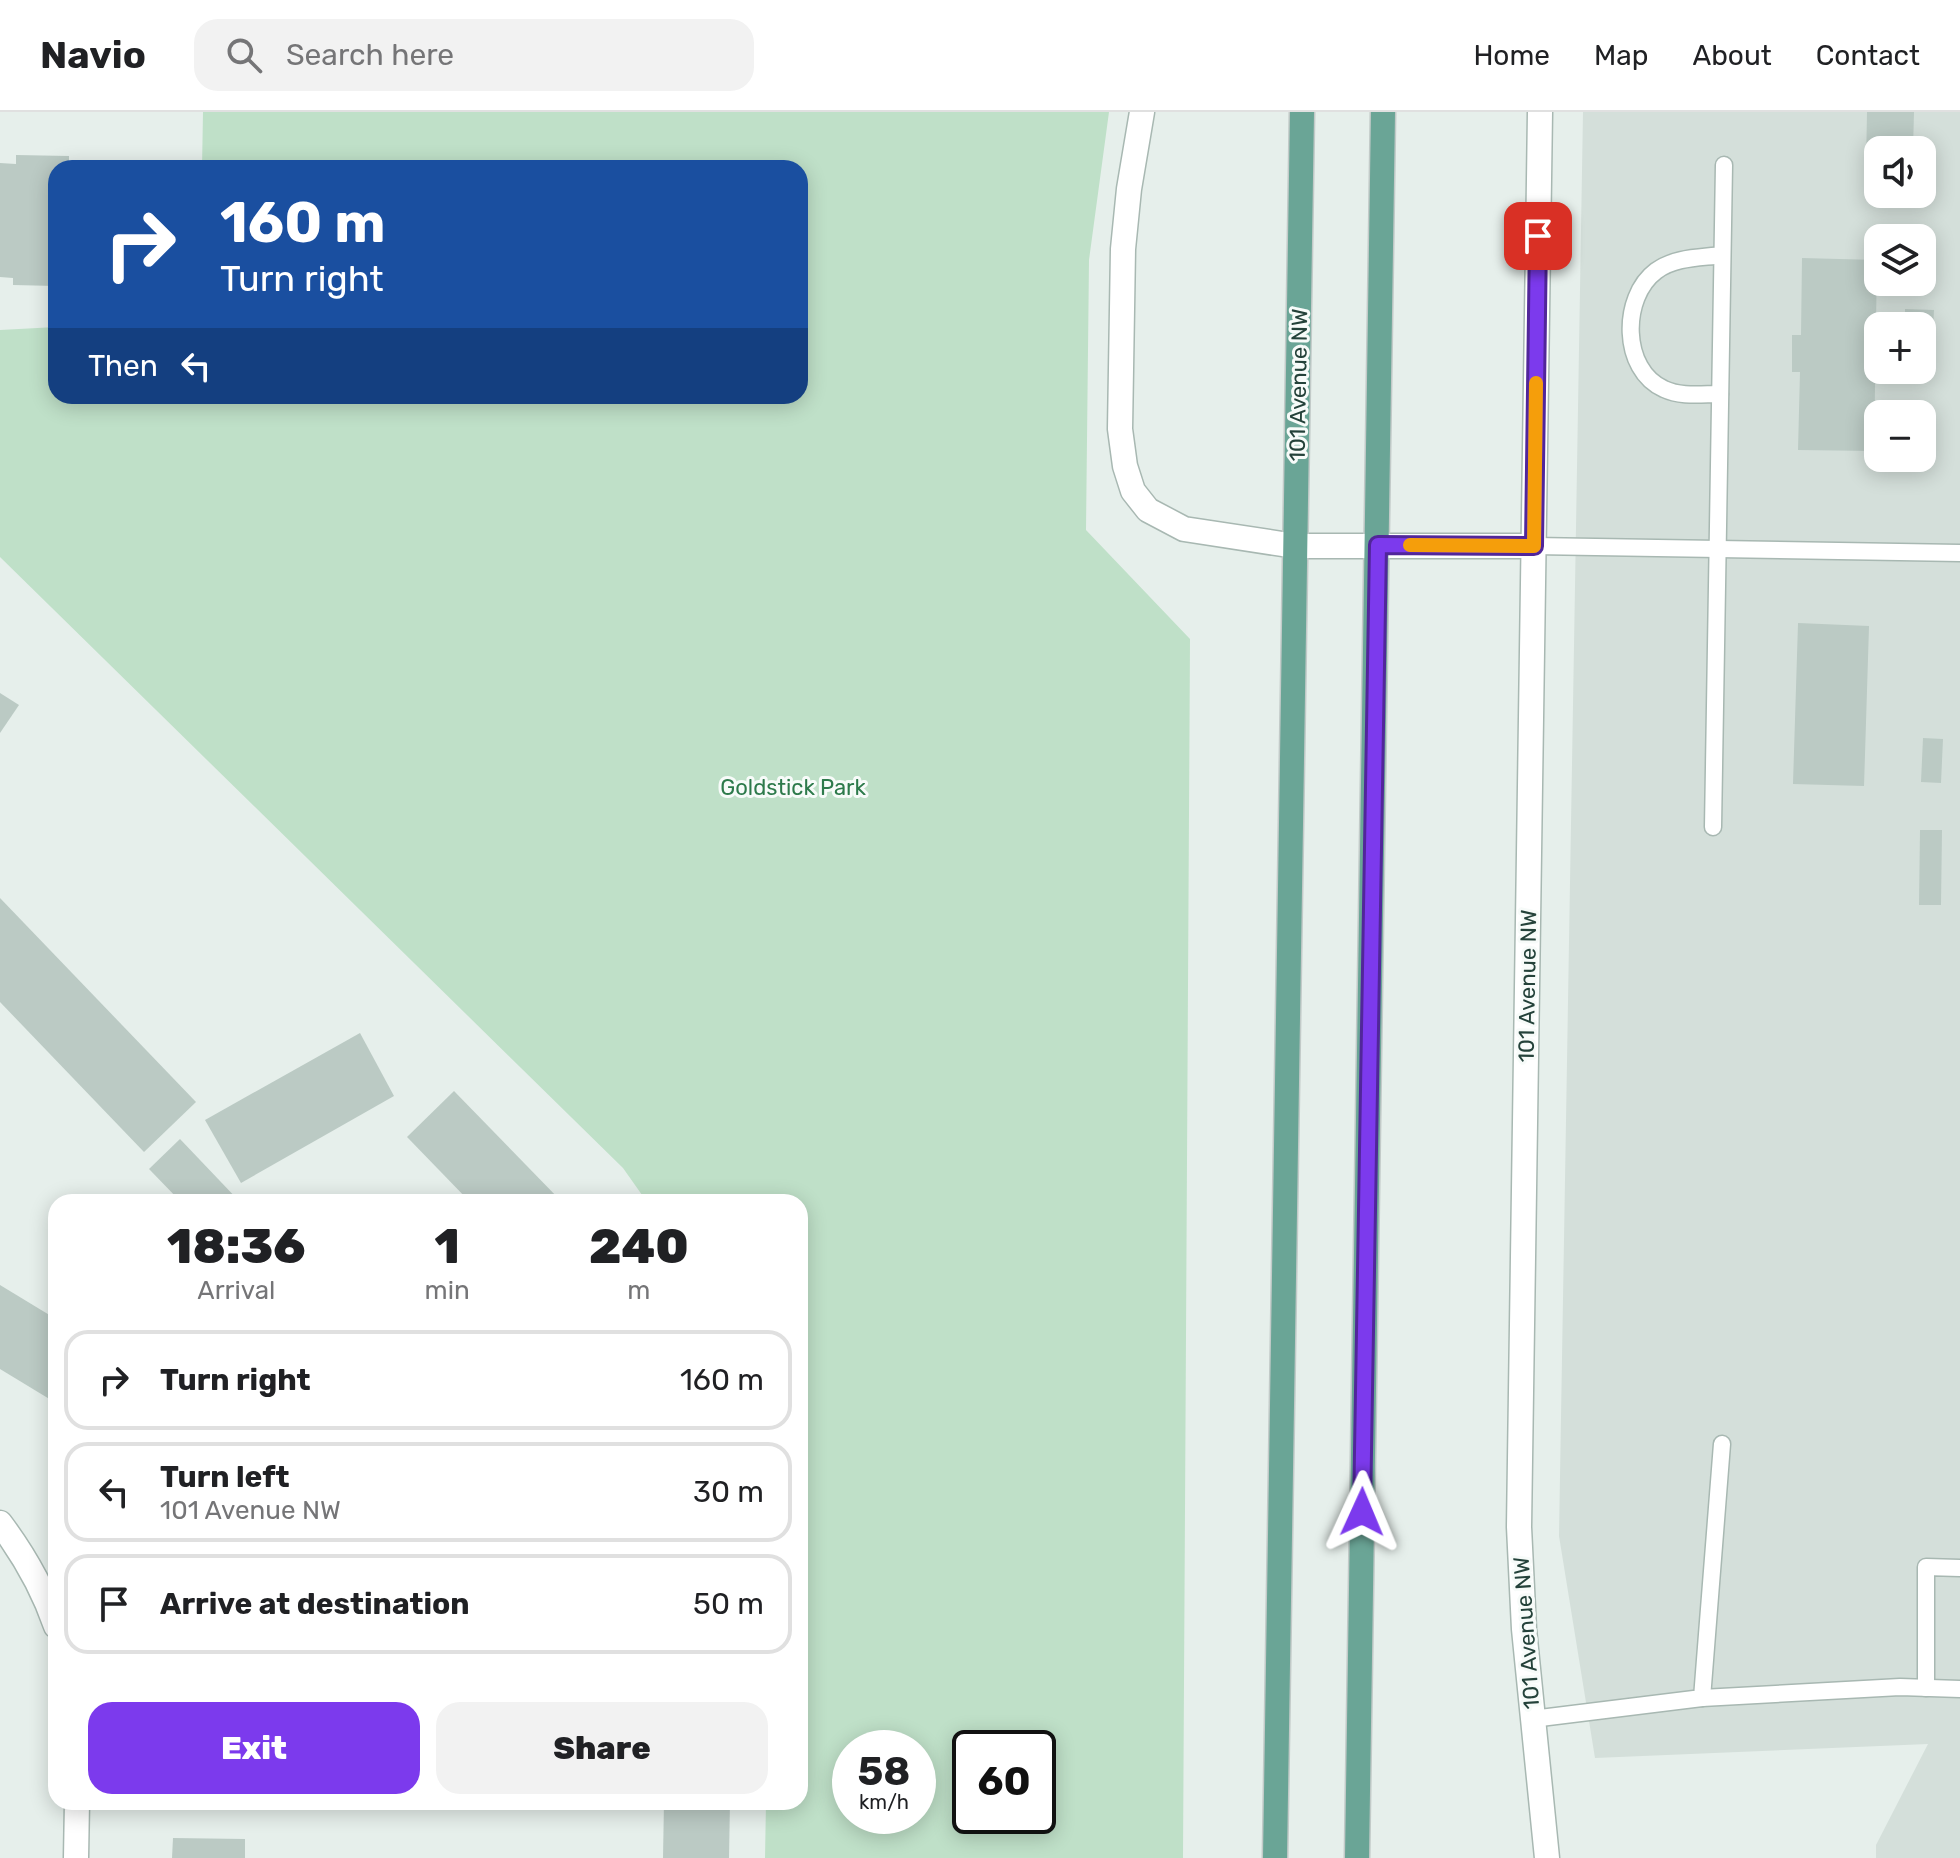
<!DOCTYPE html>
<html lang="en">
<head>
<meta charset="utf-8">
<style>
	:root { --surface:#fff; --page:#f2f2f2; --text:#202124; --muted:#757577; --line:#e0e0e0; --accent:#7c3aed }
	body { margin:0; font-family:Rubik,sans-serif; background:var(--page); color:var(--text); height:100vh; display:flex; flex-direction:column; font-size:30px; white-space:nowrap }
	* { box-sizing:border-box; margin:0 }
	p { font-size:26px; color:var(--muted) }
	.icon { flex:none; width:44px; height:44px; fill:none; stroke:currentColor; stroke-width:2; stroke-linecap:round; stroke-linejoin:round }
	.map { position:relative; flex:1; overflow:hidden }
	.panel { position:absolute; left:48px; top:1082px; width:760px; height:616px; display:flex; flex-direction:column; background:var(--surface); border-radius:24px; box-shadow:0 4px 20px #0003 }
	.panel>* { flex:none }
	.hud { position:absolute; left:48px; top:48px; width:760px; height:244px; border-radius:24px; box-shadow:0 4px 20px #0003; background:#1a4fa0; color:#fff; overflow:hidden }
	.fabs { position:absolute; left:1864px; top:24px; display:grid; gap:16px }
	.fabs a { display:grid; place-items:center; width:72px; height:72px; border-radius:16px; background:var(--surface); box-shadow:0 4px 20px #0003; font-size:40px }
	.speed { position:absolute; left:832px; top:1618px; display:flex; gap:16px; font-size:40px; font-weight:700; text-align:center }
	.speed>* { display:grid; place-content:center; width:104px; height:104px; border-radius:50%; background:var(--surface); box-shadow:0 4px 20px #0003; line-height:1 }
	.speed small { font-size:20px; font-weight:400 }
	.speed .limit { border:4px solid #111; border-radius:12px; background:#fff; color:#111 }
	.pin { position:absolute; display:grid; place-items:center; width:68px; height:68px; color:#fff; margin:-34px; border-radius:16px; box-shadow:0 4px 12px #0006 }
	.me { position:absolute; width:88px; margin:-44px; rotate:1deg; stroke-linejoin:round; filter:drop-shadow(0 0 6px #0008) }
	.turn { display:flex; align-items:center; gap:28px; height:168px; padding:0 40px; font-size:36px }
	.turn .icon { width:104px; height:104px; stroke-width:2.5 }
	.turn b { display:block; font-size:56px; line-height:68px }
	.then { display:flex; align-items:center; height:76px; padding:0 40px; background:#0003; gap:16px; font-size:30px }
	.eta { display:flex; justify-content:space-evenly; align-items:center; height:136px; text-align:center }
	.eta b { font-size:48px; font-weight:800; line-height:56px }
	.action { display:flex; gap:16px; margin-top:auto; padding:16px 40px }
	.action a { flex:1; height:92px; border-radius:24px; background:var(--accent); color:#fff; font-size:32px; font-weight:800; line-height:92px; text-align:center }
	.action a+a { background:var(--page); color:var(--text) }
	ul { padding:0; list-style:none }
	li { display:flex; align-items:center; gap:24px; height:100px; margin:0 16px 12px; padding:0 24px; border:4px solid var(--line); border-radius:24px }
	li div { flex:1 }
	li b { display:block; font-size:30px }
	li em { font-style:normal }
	header { display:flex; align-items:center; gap:48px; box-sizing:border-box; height:112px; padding:0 40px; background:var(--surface); border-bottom:2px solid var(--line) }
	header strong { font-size:38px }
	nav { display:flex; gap:44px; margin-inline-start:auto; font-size:28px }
	.search { width:560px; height:72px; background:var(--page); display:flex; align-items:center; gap:20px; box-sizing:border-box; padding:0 28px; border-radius:24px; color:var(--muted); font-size:30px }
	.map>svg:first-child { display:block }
	.built { fill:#d4dfda; fill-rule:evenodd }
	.green { fill:#bfe0c8; fill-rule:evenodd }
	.building { fill:#bbcac4 }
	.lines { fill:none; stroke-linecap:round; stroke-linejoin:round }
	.lane-casing { stroke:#a8b8b2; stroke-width:19 }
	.street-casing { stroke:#a8b8b2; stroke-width:27 }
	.primary-casing { stroke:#c2cac8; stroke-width:27 }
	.lane { stroke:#fff; stroke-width:16 }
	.street { stroke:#fff; stroke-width:24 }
	.primary { stroke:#6aa596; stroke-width:24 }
	.route-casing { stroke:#51269a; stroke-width:20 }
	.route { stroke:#7c3aed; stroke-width:14 }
	.slow { stroke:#f59e0b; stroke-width:14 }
	.labels { text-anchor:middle; stroke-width:6; stroke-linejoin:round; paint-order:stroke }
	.street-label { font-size:22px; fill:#24423a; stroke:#f7fbf9 }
	.park-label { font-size:22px; fill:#2d7a4b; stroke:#f7fbf9 }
</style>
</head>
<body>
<header>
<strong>Navio</strong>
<div class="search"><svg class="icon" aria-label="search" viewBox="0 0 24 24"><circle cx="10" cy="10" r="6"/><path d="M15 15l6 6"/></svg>Search here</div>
<nav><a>Home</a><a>Map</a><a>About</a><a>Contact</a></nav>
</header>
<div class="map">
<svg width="1960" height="1746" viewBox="0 0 1960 1746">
	<rect width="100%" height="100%" fill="#e6efeb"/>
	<!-- built -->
	<path class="built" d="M1583,0h377v1746h-84v-13l52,-101 -333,14 -36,-222zM1878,38h44v44h-44zM1878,126h44v44h-44zM1878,214h44v44h-44zM1878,302h44v44h-44z"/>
	<!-- green -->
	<path class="green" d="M203,0h906l-20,148 -3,270 104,109 -7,1219h-418l1,-56h34v-600h-153l-24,-34 -623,-611v-227l56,-3v69h744v-228h-598zM918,1636v68h-68v-68zM1038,1636v68h-68v-68z"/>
	<!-- building -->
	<g class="building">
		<path d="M1867,0h47l-1,38h-35v15h-12z"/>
		<path d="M16,43l53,1v12h-13v118l-43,-1v-7l-13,-1v-114l16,1z"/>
		<path d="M1802,146l75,2 -3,191 -76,-1 2,-78h-8v-37h9z"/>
		<path d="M1905,197l29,1 -1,21 -11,-1v-4h-17z"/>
		<path d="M1798,511l71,3 -5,160 -71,-2z"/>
		<path d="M0,581l19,12 -19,28z"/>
		<path d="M1923,626l20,1 -2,44 -20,-1z"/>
		<path d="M1920,718h22l-1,75h-22z"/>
		<path d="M0,786l196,204 -52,50 -144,-150z"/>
		<path d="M360,921l34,63 -153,87 -36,-63z"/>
		<path d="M454,979l108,111h-92l-63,-65z"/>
		<path d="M180,1027l60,63h-59l-32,-33z"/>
		<path d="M0,1173l56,34v84l-56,-34z"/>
		<path d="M664,1690h66l-1,56h-66z"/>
		<path d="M173,1726l72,1v19h-73z"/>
	</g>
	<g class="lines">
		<defs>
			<g id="lane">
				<path d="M1720,282c-19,0 -39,3 -56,-5 -43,-19 -43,-92 -8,-118 19,-14 44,-13 66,-16"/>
				<path d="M1534,434l426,7"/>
				<path d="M1713,715l11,-662"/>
				<path d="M1926,1576v-121l34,1"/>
				<path d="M1702,1586l198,-11 60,2"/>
				<path d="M1532,1607l170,-21 20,-254"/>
			</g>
			<g id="street">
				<path d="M1142,0l-13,77 -6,60 -3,180 5,37 8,25 15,19 36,19 111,17h239"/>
				<path d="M1540,0l-21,1415 5,102 23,229"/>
				<path d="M0,1411c24,32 43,65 56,103"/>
				<path d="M76,1746l1,-56"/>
			</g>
			<g id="primary">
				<path d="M1275,1746l27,-1746"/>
				<path d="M1357,1746l26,-1746"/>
			</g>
		</defs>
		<!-- lane casing -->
		<use href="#lane" class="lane-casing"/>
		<!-- street casing -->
		<use href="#street" class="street-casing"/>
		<!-- primary casing -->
		<use href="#primary" class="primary-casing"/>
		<!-- lane -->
		<use href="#lane" class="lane"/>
		<!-- street -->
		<use href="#street" class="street"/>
		<!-- primary -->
		<use href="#primary" class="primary"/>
	</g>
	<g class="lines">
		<defs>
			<path id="route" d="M1362,1400l16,-967 156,1 4,-310"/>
		</defs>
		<!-- route casing -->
		<use href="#route" class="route-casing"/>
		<!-- route -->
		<use href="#route" class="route"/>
		<!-- slow -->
		<path class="slow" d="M1410,433l124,1 2,-163"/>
	</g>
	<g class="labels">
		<!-- street labels -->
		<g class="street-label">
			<text transform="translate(1298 273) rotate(-89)" y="8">101 Avenue NW</text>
			<text transform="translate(1527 874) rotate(-89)" y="8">101 Avenue NW</text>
			<text transform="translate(1526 1521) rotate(-94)" y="8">101 Avenue NW</text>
		</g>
		<!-- park labels -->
		<g class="park-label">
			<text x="793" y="683">Goldstick Park</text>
		</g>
	</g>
</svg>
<div class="fabs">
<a><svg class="icon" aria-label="sound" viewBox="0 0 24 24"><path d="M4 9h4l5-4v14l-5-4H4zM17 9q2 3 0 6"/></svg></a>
<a><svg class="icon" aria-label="layers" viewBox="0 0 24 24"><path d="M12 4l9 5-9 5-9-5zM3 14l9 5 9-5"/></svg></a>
<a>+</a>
<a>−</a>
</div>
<div class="speed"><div>58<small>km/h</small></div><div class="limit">60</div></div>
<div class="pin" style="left:1538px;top:124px;background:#d93025"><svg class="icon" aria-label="arrive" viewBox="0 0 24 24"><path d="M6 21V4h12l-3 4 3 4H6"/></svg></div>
<svg class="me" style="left:1362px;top:1400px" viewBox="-20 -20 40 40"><path d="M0-17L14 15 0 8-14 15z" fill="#7c3aed" stroke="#fff" stroke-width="4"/></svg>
<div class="hud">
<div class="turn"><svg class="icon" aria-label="right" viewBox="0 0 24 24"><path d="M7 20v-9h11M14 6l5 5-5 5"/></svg><div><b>160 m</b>Turn right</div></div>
<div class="then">Then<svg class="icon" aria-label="left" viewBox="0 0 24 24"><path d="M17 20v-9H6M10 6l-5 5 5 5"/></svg></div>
</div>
<section class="panel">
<div class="eta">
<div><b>18:36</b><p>Arrival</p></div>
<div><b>1</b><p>min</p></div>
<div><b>240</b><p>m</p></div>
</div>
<ul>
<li><svg class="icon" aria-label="right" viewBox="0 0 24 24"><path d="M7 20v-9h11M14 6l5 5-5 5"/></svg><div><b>Turn right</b></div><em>160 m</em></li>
<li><svg class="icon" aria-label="left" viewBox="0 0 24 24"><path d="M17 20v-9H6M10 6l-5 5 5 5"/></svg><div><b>Turn left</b><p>101 Avenue NW</p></div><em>30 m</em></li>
<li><svg class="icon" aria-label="arrive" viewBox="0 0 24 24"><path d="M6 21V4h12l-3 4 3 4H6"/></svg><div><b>Arrive at destination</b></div><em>50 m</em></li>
</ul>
<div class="action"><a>Exit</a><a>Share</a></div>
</section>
</div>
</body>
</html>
